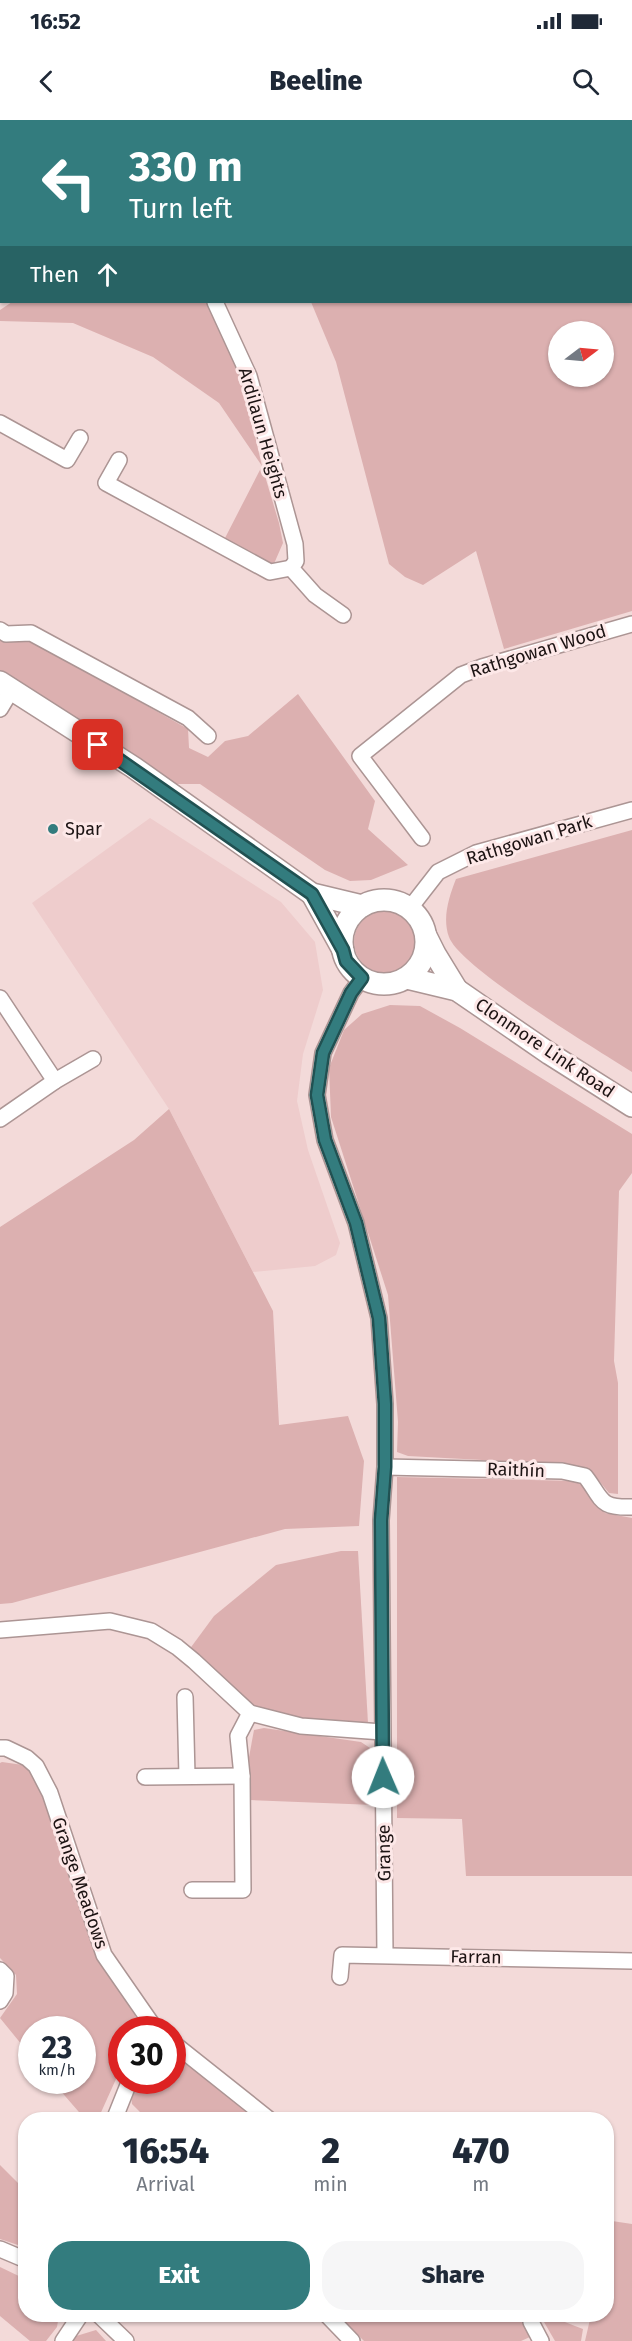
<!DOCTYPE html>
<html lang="en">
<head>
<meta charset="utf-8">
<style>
	:root { --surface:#fff; --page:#f6f6f7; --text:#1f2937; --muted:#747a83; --accent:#337c7e }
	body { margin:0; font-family:"Fira Sans",sans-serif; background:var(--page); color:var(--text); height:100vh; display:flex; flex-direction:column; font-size:22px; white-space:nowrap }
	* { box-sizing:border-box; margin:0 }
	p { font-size:20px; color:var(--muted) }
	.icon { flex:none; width:33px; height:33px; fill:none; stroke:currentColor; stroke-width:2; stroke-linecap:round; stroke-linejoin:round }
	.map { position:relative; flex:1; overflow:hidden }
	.panel { position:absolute; left:18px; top:1992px; width:596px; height:210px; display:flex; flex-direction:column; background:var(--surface); border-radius:24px; box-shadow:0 2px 4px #0004 }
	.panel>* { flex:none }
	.guide { position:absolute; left:0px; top:0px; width:633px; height:183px; box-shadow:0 2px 4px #0004; background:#337c7e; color:#fff; overflow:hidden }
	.needle { width:39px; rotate:74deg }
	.controls { position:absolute; left:548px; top:201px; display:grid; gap:12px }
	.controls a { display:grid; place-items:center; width:66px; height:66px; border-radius:50%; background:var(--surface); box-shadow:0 2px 4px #0004; font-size:30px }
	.speed { position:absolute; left:18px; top:1896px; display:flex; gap:12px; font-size:30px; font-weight:700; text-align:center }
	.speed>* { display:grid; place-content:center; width:78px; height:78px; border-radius:50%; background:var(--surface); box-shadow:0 2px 4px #0004; line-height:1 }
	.speed small { font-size:15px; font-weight:400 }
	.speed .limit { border:9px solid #d22; background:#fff; color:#111 }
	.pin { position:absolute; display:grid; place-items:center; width:51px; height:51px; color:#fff; margin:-26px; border-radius:12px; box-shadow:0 3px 9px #0006 }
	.me { position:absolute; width:66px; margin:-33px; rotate:359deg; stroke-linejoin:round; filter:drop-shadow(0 0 4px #0008) }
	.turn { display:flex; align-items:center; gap:21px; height:126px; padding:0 30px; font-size:27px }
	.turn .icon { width:78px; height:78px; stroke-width:2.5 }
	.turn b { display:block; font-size:42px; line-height:51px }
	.then { display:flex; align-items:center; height:57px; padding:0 30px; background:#0003; gap:12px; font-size:22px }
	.eta { display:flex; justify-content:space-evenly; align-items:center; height:102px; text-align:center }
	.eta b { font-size:36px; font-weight:800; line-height:42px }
	.cta { display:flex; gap:12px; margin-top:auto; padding:12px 30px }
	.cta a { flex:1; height:69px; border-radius:24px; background:var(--accent); color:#fff; font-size:24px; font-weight:800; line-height:69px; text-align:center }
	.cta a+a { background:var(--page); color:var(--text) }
	.status { display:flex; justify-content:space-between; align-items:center; height:42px; padding:0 30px; background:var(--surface); direction:ltr }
	.status svg { height:16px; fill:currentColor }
	header { display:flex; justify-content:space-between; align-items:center; height:78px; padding:0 30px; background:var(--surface); font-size:27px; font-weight:800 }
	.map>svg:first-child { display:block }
	.built { fill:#ecc }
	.green { fill:#dcb0b0; fill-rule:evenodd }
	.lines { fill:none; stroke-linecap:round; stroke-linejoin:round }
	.minor-casing { stroke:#ac9594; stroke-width:18 }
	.secondary-casing { stroke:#ac9594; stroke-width:24 }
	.minor { stroke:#fff; stroke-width:15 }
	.secondary { stroke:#fff; stroke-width:21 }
	.route-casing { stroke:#215152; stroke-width:15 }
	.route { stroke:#337c7e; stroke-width:10 }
	.poi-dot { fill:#337c7e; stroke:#fde8e8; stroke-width:2 }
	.labels { text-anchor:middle; stroke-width:6; stroke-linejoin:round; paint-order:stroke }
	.street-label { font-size:18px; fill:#1c1313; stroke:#fde8e8 }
	.poi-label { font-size:18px; fill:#1c1313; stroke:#fde8e8; text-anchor:start }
</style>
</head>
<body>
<div class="status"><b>16:52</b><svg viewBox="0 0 49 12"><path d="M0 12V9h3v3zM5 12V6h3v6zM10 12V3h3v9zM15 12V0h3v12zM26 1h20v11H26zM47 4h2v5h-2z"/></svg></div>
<header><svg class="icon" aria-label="back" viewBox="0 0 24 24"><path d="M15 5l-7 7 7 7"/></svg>Beeline<svg class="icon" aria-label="search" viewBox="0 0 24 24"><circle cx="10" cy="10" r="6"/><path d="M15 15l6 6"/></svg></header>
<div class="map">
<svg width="632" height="2221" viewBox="0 0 632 2221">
	<rect width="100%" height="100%" fill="#f3dad9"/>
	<!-- built -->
	<path class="built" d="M150,698l131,84 34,40 8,48 -20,64 -6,47 11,49 32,93 -4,12 -21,11 -62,6 -84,-163 -137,-206z"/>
	<!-- green -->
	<g class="green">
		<path d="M0,0h113l-111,2 -2,72z"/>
		<path d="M182,0h450v491l-128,38 -28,-98 -53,34 -18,-8 -16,-13 -53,-202 -25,-60h321v-180zM558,212h45v44h-45z"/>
		<path d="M12,182h196l34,79 20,85 17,57 4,20 -10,23 -49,-26 38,-74 -43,-63 -66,-46 -80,-34 -73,-2v-11z"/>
		<path d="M0,518l34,4 154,87 1,19 19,9 17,-16 23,-5 50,-42 77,107 -7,28 40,36 -37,15 -21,1 -25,-11 -125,-86h-29l-171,-111z"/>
		<path d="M632,710v242c-34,-22 -172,-104 -183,-135 -7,-19 0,-40 7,-58z"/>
		<circle cx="385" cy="822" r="31"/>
		<path d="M390,885l30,1 40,22 172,106v39l-13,18 -5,170 4,22v111l-9,-1 -18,-22 -16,-6 -167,-9 -11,-4 1,-30 -10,-127 -57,-178 -2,-49 15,-38 18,-16z"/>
		<path d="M169,989l104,202 6,114 69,-9 16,45 -5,65 -74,3 -273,74 -12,1v-377l134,-87z"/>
		<path d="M397,1357l180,4 12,10 16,22 27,5v358h-166l-4,-57 -65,-1z"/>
		<path d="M341,1431h17l10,172 -37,5 -66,-10 -79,-64 28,-38 62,-51z"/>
		<path d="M264,1608l97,14 9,6 4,57 -124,-5 -1,-43 5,-27z"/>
		<path d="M2,1642l21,3 11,11 18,45 47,138 36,56 5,13 -1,1 -17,1 -1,38 -23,51h-13l-33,-38 30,-1v-50h-50l-1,26 -31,-38 17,-24 -1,-19 -16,-17v-195z"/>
		<path d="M173,1931l85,68h-111l-15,-15 -1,-9 8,-14 33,-1z"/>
		<path d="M0,2045l25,25v51l-7,4 -18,-6z"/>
		<path d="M612,2101l20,3v117h-47l6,-26 15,-1v-65z"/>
		<path d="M0,2147l25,12 1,35 33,1 -2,12 -11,14h-16l-30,-25z"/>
		<path d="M492,2194l9,6c31,-13 52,-3 82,9l-2,12h-26l-11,-19 -21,-3 7,18 -9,4h-157l-26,-26z"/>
		<path d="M96,2210l10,11h-35l2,-4z"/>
	</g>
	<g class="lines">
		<defs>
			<g id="minor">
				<path d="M0,174l2,-1"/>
				<path d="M215,182l34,74 46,168 1,17 -5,7 24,27 28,20"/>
				<path d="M0,303l67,37 13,-22"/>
				<path d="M119,340l-13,23 164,89 21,-4"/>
				<path d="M0,510l6,4 25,-1 157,85 20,18"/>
				<path d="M0,589l12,-20"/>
				<path d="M422,718l-62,-82 101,-81 21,-8 150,-43"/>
				<path d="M410,788l28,-36 38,-19 156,-43"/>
				<path d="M362,858l-11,15 -28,60 -6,42 8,45 31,83 23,95 6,86v63l-4,53 4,435"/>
				<path d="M0,878l55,83"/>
				<path d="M0,999l55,-38 38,-22"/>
				<path d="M385,1347l177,4 23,5c18,23 13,32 47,31"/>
				<path d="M0,1510l110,-9 41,10 26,16 17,14 56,52 51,13 81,6"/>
				<path d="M185,1577l2,79"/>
				<path d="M0,1628h6l21,10 9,8 14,27 54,162 52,75"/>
				<path d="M145,1657l97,-1"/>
				<path d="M192,1770h51l-1,-114 -4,-40 12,-23"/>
				<path d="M0,1850l6,6 -1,17 -5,8"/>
				<path d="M340,1857l2,-22 290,6"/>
				<path d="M172,1922l98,78"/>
				<path d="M114,2000l16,-40"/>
				<path d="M0,2129l26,11"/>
				<path d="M98,2194l28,27"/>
				<path d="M326,2194l26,27"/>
				<path d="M531,2202l10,19"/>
				<path d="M63,2221l18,-27"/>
			</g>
			<g id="secondary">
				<path d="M0,562l133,85 179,127 50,12"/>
				<path d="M312,774l31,56"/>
				<circle cx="384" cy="822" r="42"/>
				<path d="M426,816l9,18 22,36"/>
				<path d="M407,858l50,12 93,64 82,52"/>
			</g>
		</defs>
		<!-- minor casing -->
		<use href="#minor" class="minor-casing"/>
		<!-- secondary casing -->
		<use href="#secondary" class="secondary-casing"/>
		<!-- minor -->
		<use href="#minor" class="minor"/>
		<!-- secondary -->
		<use href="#secondary" class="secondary"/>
	</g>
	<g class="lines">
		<defs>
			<path id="route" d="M98,625l214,149 31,56 3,11 16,17 -11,15 -28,60 -6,42 8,45 31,83 23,95 6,86v63l-4,53 2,257"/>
		</defs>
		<!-- route casing -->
		<use href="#route" class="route-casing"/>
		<!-- route -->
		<use href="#route" class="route"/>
	</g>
	<!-- markers -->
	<circle class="poi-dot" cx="53" cy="709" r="6"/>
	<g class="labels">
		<!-- street labels -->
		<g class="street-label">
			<text transform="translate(263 313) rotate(74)" y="6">Ardilaun Heights</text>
			<text transform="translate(538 531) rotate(-17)" y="6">Rathgowan Wood</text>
			<text transform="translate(529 720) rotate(-17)" y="6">Rathgowan Park</text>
			<text transform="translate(545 928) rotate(34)" y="6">Clonmore Link Road</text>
			<text transform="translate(516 1350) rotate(2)" y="6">Raithín</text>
			<text transform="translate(384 1733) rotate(-91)" y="6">Grange</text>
			<text transform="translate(80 1763) rotate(71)" y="6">Grange Meadows</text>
			<text transform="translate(476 1837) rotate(1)" y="6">Farran</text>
		</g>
		<!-- poi labels -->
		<g class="poi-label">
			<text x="65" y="715">Spar</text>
		</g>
	</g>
</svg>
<div class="controls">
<a><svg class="needle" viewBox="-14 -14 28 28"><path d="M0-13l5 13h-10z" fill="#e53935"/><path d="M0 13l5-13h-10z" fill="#747a83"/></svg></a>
</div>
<div class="speed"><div>23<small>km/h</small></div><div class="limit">30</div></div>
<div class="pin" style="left:98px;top:625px;background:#d93025"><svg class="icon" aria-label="arrive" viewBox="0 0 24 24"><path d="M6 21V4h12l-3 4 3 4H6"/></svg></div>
<svg class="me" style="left:383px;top:1657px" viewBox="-20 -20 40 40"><circle r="19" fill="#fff"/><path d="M0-13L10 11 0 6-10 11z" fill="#337c7e"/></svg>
<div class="guide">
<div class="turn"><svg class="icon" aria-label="left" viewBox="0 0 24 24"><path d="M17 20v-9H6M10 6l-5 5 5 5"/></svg><div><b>330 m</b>Turn left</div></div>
<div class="then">Then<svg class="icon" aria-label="ahead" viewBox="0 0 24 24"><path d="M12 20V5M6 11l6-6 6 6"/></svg></div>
</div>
<section class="panel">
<div class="eta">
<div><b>16:54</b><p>Arrival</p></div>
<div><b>2</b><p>min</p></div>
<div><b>470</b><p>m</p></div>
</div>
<div class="cta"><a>Exit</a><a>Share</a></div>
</section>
</div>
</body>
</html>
